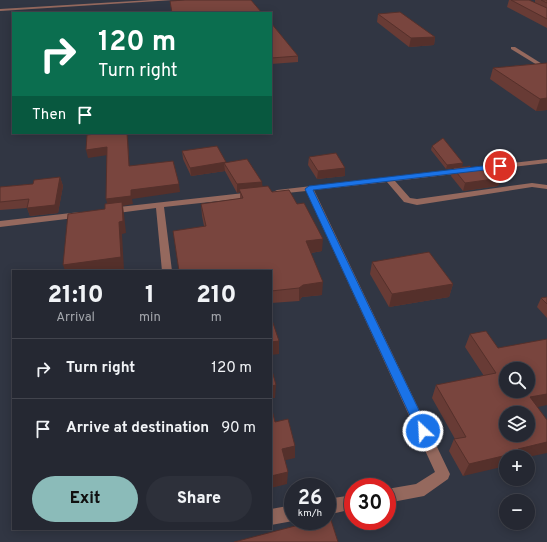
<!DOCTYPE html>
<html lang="en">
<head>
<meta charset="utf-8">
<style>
	:root { --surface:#252832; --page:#2d303a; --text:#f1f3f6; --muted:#a3a6ac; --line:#42444d; --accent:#8bbbb9 }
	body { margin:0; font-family:Overpass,sans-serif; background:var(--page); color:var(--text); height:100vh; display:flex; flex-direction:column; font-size:15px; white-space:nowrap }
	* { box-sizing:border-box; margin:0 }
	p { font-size:13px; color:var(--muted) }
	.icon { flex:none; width:22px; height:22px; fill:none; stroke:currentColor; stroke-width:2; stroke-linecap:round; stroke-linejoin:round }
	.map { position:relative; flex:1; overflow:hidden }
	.sheet { position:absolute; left:12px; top:270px; width:260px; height:260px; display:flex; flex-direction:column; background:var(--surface); border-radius:0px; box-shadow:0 2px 10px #0003,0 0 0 1px var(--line) }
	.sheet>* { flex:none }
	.guide { position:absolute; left:12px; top:12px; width:260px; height:122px; border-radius:0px; box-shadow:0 2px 10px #0003,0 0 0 1px var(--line); background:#0b6e4f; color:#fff; overflow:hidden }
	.fabs { position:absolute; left:499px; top:362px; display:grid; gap:8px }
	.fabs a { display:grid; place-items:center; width:36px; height:36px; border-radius:50%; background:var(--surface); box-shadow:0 2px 10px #0003,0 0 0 1px var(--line); font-size:20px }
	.speed { position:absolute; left:284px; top:478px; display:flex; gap:8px; font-size:20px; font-weight:700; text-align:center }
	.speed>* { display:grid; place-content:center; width:52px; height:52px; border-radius:50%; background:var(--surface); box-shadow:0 2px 10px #0003,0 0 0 1px var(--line); line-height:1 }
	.speed small { font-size:10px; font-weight:400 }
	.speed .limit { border:6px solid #d22; background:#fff; color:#111 }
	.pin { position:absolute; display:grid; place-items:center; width:34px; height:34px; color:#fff; margin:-17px; border:2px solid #fff; border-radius:50%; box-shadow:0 1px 4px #0007 }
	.me { position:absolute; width:44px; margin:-22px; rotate:335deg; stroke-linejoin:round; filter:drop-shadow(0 0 3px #0008) }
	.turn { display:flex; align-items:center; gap:14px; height:84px; padding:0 20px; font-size:18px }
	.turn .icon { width:52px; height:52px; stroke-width:2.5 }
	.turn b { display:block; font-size:28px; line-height:34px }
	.then { display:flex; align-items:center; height:38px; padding:0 20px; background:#0003; gap:8px; font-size:15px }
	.eta { display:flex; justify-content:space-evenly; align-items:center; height:68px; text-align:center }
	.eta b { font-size:24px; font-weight:800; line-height:28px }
	.cta { display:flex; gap:8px; margin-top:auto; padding:8px 20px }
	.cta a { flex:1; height:46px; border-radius:24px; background:var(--accent); color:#111; font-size:16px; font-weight:800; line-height:46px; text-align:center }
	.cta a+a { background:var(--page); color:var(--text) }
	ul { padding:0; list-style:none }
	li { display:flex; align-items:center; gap:12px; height:60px; padding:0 20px; border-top:1px solid var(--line) }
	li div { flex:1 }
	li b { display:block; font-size:15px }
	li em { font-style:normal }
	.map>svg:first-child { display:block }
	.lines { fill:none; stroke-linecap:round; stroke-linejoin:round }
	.street { fill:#95695e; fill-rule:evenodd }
	.wall { fill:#683b35 }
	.shaded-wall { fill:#55302b }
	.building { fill:#79453e; stroke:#55302b; fill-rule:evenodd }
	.route { fill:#1a73e8; stroke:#114b97 }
</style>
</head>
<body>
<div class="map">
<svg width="547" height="542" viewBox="0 0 547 542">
	<rect width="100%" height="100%" fill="#313643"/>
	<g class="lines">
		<!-- street -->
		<g class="street">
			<path d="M151,0h23l-174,11v-2z"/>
			<path d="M511,47h4l32,20v4l-36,-22z"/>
			<path d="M547,159v4l-152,18 15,17 7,1 115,-16 15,2v4l-15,-2 -115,18 -13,-3 -17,-20 -73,8 136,284 -2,5 -24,17 -37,7v-14l29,-5 19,-12 -129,-281 -29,3 -4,-2 4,-2z"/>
			<path d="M253,192l4,3 -1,2 -92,10 8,64h-10l-6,-63 -46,6 -4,-3 4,-3z"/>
			<path d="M80,212l4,3 -1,2 -83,10v-6z"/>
			<path d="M353,495v14l-26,6v-16z"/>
			<path d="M293,505v16l-22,4v-16z"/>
		</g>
	</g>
	<!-- wall -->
	<g class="wall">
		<path d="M509,0h20l6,3v-3h12v28l-40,-21z"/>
		<path d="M378,14l57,23 -1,8 -25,2 -32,-25z"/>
		<path d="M271,23l27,33v6l-27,2z"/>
		<path d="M547,63v47l-11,1 -46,-32 3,-11z"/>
		<path d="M432,146l30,21 10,1 29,10 -3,8 -35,5 -12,-15 2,-8 -7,1 -15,-19z"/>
		<path d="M182,151l44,12 46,29 50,59 -11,2 11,42 -20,2 -3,4 -28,2v-32l-67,-45 -2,-10 -1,-12 39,-5v-7l-3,1 -12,-22 -34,5 -8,-17z"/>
		<path d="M309,157l36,19 -28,3 -9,-14z"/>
		<path d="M60,177l3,9 -5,27 -28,3 -3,-8 -27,2v-23l33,-3z"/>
		<path d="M372,262l81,22 -4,13 -60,10 -19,-33z"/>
		<path d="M547,297v21l-10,-11 4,-9z"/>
		<path d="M470,334l67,73 -31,50 -43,19 -14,-25 5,-12h1l-23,-41 4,-13 48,-9 -19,-29z"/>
	</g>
	<!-- shaded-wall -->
	<g class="shaded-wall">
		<path d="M435,37l-1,8 -25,2 2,-9z"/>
		<path d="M547,98v12l-11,1 4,-12z"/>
		<path d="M127,133l1,5 2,36 -1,-8z"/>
		<path d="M107,147l1,8 -20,3 -2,-8z"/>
		<path d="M226,162v5l-2,-4 1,8 -34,5 -1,-8z"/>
		<path d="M463,163l-1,4 -16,2 1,-4z"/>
		<path d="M345,168v8l-28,3 1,-8z"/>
		<path d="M60,177l3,9 -5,27 -28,3 -3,-8z"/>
		<path d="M501,178l-3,8 -35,5 2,-8z"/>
		<path d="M262,182l1,8 -24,-1 1,3 -3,1v-9z"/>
		<path d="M179,184l1,8 -48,7 1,5 -10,2 1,8 2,19 -4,1 2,36 -7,1h-52l-2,-6 45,-58 -2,-8 25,-9z"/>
		<path d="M323,239l-1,12 -17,3 1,-13z"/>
		<path d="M323,282l-1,13 -20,2 -3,4v-13l4,-3z"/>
		<path d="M453,284l-4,13 -60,10 3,-13z"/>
		<path d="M279,341v13l-8,1v-13z"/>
		<path d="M276,385l-1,13h-4v-12z"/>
		<path d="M547,394v11l-23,5 6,-13z"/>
		<path d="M547,442v11l-19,4h-22v9l-43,10 6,-12 49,-15z"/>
		<path d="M295,446v12l-13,3v-12z"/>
		<path d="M288,472l-1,12 -16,4v-12z"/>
	</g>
	<!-- building -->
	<g class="building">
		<path d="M185,0h66l11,13h-90l-2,-12z"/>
		<path d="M511,0h18l18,8v11z"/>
		<path d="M541,0h6v3z"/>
		<path d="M400,12l35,25 -24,1 -33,-24z"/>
		<path d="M271,23l27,33 -27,2z"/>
		<path d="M547,63v35l-7,1 -47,-31z"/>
		<path d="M104,133h23l2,33 44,-5 6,23 -48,6v6l-25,3 1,-52 -21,3 1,-15z"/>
		<path d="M443,138l20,25 -16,2 -15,-19z"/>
		<path d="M217,146l9,16 -36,6 -8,-17z"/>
		<path d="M336,153l9,15 -27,3 -9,-14z"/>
		<path d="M247,159l15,23 -25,2 -13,-21z"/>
		<path d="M470,166l2,2 17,-2 12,12 -36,5 -12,-15z"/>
		<path d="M60,177l-5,28 -28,3 2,-9 -29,3v-15l33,-3 1,-4z"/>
		<path d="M268,186l4,6 17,-2 8,14 7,-1 19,36 -17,2 17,41 -20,3 -4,3 -28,3v-20h-92l-6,-40 33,-5 -5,-22 42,-6 -4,-9z"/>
		<path d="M122,202l1,19 -4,1 2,35 -58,8 5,-51 37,-5v-5z"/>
		<path d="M429,252l24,32 -61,10 -20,-32z"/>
		<path d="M547,297v7l-6,-6z"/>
		<path d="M271,317l8,24 -8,1z"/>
		<path d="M486,331l12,17 49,-9v55l-17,3 17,23v22l-29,7 2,3 -51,12 -15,-25 12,-2 -30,-52 60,-12 -26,-39zM506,369h22v22h-22zM506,413h22v22h-22z"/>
		<path d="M271,367l5,18 -5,1z"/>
		<path d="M271,406l4,16 13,-3 7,27 -13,3 6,23 -17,4z"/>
		<path d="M330,517l8,25h-104l80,-21h13v-3z"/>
	</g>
	<!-- route -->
	<path class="route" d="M500,164l3,2 -1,2 -189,22 116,241 -2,4 -4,2 -4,-2 -114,-246 4,-3z"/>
</svg>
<div class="fabs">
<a><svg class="icon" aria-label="search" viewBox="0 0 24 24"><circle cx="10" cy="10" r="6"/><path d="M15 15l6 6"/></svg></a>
<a><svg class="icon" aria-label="layers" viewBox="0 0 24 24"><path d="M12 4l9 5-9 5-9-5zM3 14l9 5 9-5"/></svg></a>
<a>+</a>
<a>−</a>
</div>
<div class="speed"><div>26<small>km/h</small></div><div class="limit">30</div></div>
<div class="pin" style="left:500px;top:166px;background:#d93025"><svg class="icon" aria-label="arrive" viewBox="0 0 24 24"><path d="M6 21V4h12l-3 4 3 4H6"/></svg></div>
<svg class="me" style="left:423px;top:431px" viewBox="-20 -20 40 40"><circle r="17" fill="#1a73e8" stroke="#fff" stroke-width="3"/><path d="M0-11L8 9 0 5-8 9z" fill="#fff"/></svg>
<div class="guide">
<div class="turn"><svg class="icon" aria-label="right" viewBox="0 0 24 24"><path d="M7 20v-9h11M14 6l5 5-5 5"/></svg><div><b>120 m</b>Turn right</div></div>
<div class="then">Then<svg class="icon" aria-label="arrive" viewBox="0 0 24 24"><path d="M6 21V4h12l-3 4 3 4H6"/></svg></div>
</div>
<section class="sheet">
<div class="eta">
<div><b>21:10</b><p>Arrival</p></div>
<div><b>1</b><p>min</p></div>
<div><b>210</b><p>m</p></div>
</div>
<ul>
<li><svg class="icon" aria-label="right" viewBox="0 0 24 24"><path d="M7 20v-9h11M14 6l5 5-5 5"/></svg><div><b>Turn right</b></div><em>120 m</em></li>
<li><svg class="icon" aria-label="arrive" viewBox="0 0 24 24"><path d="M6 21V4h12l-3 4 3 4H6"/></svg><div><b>Arrive at destination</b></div><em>90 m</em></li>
</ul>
<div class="cta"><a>Exit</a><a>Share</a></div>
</section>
</div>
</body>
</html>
